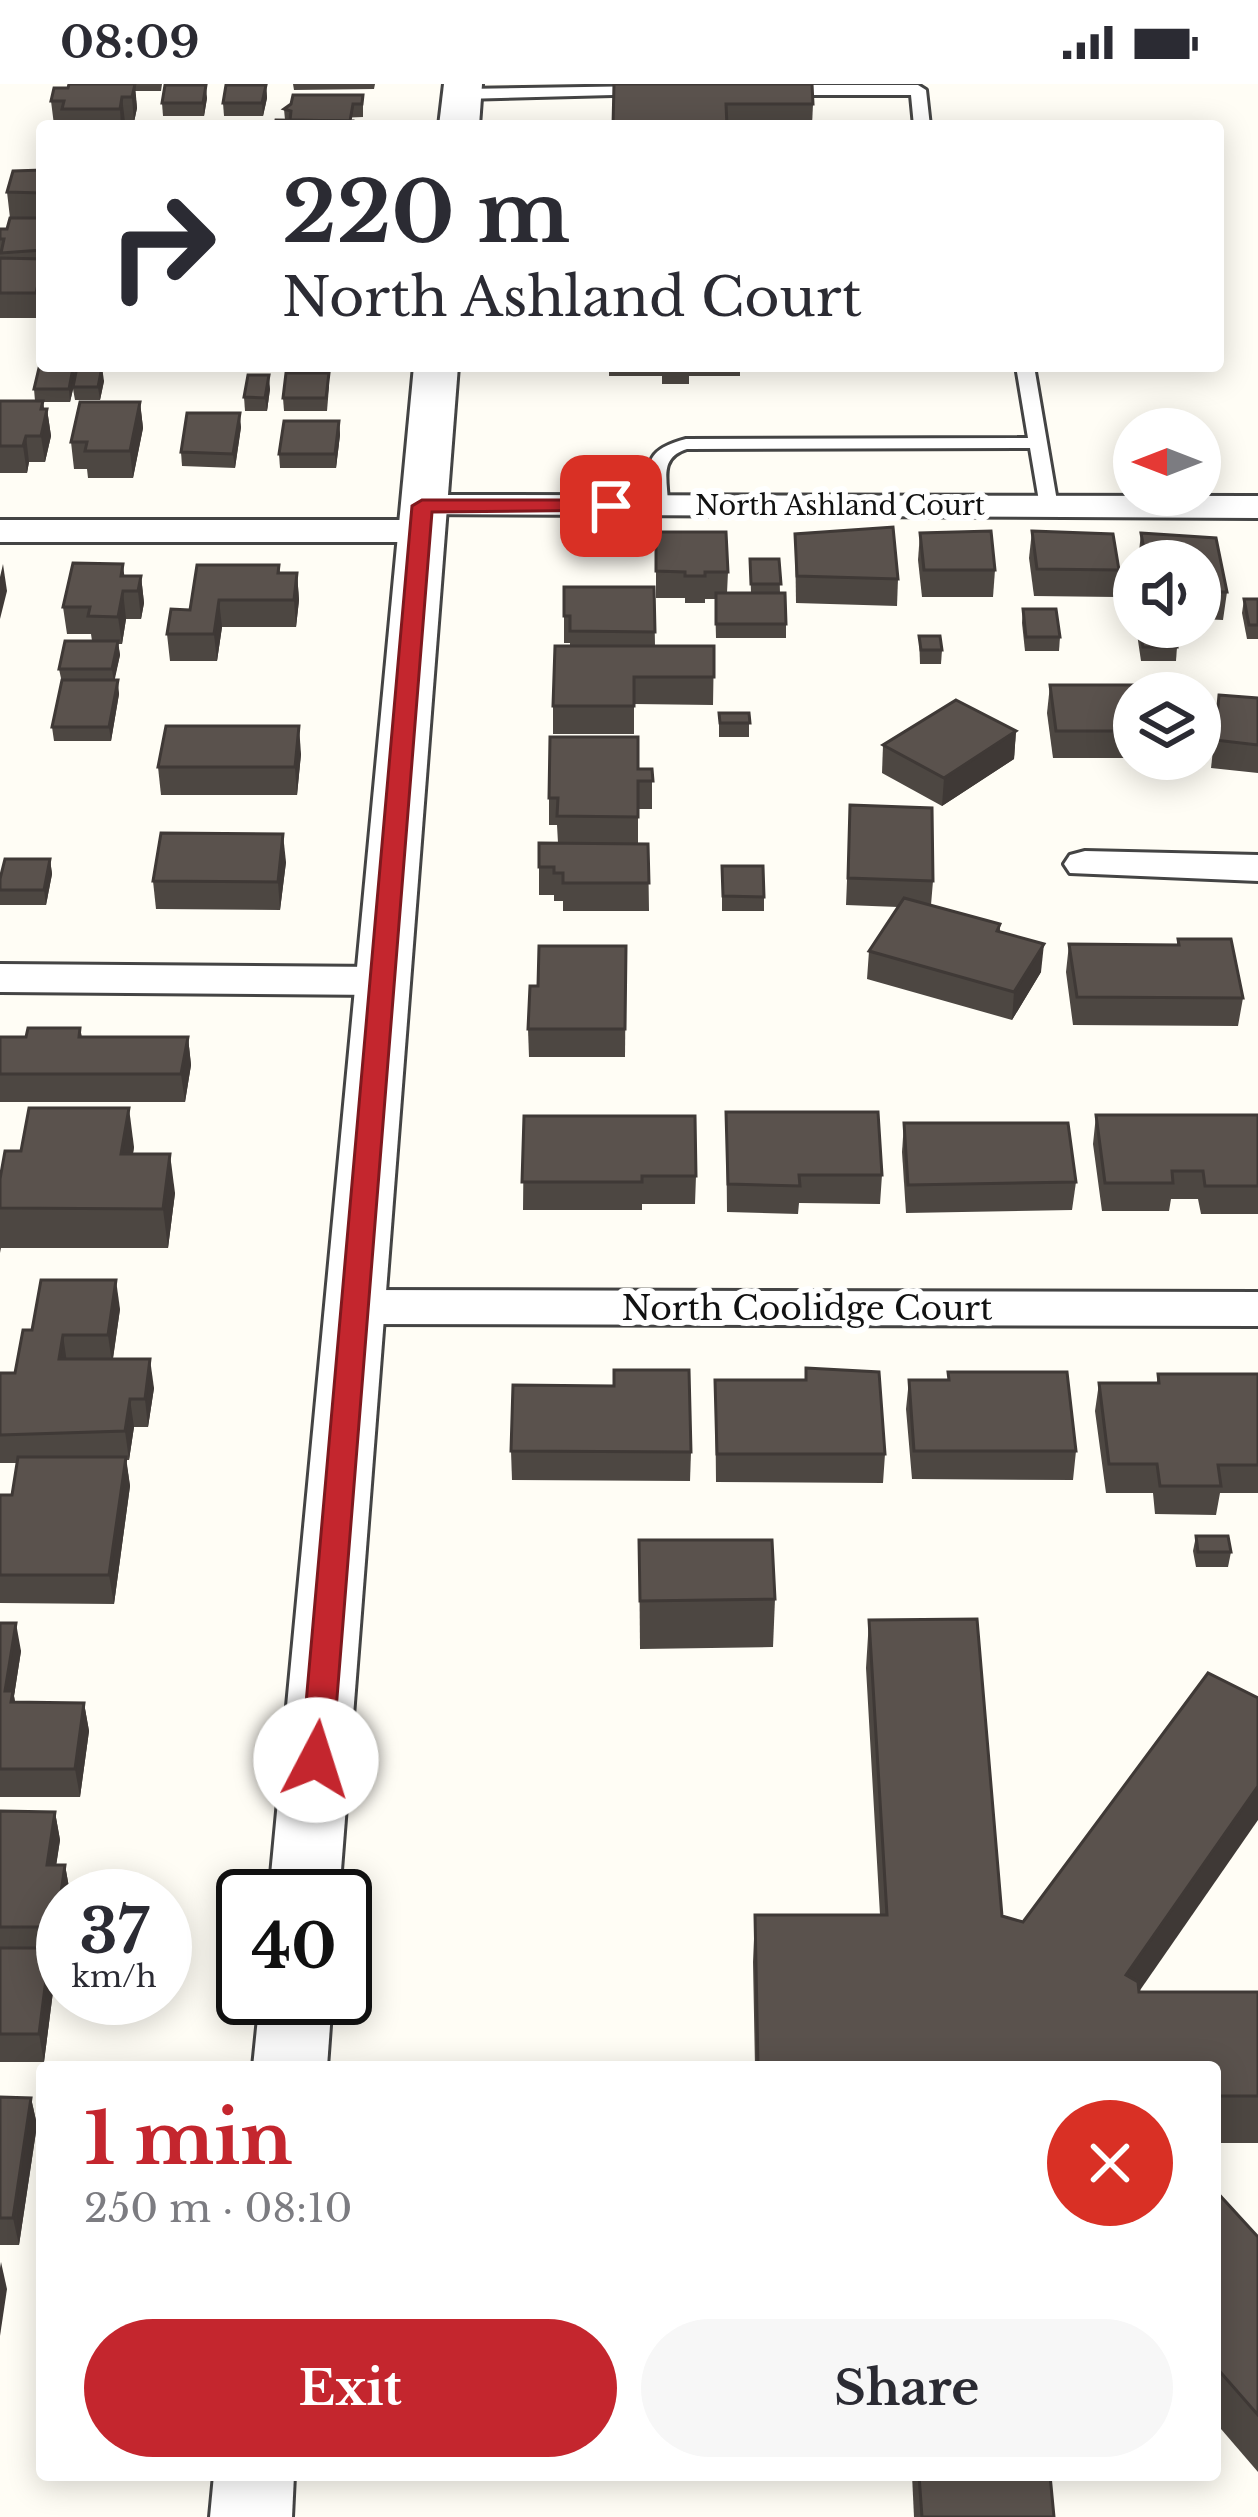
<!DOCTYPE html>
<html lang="en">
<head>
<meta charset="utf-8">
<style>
	:root { --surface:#fff; --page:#f7f7f7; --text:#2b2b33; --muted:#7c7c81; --accent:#c4262e }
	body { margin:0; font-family:"Libre Baskerville",serif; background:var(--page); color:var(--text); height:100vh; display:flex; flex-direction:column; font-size:45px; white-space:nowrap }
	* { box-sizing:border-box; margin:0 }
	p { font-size:39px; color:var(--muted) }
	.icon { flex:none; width:66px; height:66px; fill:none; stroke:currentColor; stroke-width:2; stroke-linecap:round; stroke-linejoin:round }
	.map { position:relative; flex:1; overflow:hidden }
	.details { position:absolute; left:36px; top:1977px; width:1185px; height:420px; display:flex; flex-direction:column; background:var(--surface); border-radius:12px; box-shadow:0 6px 30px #0003 }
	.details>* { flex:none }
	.hud { position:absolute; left:36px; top:36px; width:1188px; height:252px; border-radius:12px; box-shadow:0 6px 30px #0003; background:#fff; color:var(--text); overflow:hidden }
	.needle { width:78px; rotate:270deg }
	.tools { position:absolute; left:1113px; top:324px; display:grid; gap:24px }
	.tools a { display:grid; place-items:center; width:108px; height:108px; border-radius:50%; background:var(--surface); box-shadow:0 6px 30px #0003; font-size:60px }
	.speed { position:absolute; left:36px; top:1785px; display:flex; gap:24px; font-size:60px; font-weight:700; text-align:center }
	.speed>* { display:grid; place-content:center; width:156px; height:156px; border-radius:50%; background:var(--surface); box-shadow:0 6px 30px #0003; line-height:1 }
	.speed small { font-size:30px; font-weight:400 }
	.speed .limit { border:6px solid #111; border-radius:18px; background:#fff; color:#111 }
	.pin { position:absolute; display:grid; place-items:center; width:102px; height:102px; color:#fff; margin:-51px; border-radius:24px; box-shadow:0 6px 18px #0006 }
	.me { position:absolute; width:132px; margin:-66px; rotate:5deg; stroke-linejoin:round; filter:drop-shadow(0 0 9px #0008) }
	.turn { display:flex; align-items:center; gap:42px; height:252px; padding:0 48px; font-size:54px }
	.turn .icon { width:156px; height:156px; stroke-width:2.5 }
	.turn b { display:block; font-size:84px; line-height:102px }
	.round { display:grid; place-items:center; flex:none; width:126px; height:126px; border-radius:63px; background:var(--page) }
	.head { display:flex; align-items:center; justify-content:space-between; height:204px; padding:0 48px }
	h1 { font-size:72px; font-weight:800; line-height:90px; color:var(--accent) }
	.cta { display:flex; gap:24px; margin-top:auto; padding:24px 48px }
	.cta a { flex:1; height:138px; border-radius:72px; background:var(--accent); color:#fff; font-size:48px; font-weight:800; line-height:138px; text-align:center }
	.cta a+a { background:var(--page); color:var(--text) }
	.status { display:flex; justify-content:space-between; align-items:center; height:84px; padding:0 60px; background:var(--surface); direction:ltr }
	.status svg { height:33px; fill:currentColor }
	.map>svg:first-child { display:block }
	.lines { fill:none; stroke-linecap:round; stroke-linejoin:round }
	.service-casing { stroke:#444; stroke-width:6 }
	.minor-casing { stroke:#444; stroke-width:6 }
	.tertiary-casing { stroke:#444; stroke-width:6 }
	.service { fill:#fff; fill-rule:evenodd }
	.minor { fill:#fff; fill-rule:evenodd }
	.tertiary { fill:#fff; fill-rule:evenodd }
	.wall { fill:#4d4742 }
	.shaded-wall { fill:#3f3936 }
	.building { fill:#5a524d; stroke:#3f3936; stroke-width:3 }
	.route { fill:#c4262e; stroke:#7f191e; stroke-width:3 }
	.labels { text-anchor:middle; stroke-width:12; stroke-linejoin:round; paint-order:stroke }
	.far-street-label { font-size:27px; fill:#111; stroke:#fff }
	.street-label { font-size:33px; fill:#111; stroke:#fff }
</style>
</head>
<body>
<div class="status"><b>08:09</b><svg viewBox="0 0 49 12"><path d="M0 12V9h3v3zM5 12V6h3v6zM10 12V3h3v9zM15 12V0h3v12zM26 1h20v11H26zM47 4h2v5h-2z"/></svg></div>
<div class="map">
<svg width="1258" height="2433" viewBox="0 0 1258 2433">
	<rect width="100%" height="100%" fill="#fffdf5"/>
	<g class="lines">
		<defs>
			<g id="service">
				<path d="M918,1l8,5 4,36h-16l-3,-31h-128l-8,-5 8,-5z"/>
				<path d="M646,2l5,2v6l-188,5 -8,-5 8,-5z"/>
				<path d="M1016,282h18l24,141 -2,4h-14l-2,-4 -10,-59 -343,1c-29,9 -19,31 -19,57l-9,6 -9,-6c-1,-41 -9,-55 36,-67l342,-1z"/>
			</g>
			<g id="minor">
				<path d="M422,411l836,1v22l-849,-4 -5,-8 5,-8z"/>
				<path d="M0,436h420l13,3 6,8 -6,8 -13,3h-420z"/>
				<path d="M1085,767l173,4v26l-188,-8 -6,-9 6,-9z"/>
				<path d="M0,880l382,3 15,4 7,10 -7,10 -15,4 -382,-3z"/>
				<path d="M356,1206l902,2v34l-902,-2 -17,-5 -7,-12 7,-12z"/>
			</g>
			<g id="tertiary">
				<path d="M444,0h38l-3,42h-40z"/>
				<path d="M414,282h44l-119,1530h-70z"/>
				<path d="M260,1914h72l-5,69h-74z"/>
				<path d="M214,2391h80l-2,42h-82z"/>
			</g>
		</defs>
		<!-- service casing -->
		<use href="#service" class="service-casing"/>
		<!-- minor casing -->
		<use href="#minor" class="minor-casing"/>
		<!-- tertiary casing -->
		<use href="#tertiary" class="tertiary-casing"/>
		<!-- service -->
		<use href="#service" class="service"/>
		<!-- minor -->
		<use href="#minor" class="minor"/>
		<!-- tertiary -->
		<use href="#tertiary" class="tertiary"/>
	</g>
	<!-- wall -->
	<g class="wall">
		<path d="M69,0h93l-1,7h-26l2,17 -3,14h-9l-1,4 -70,-1 -3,-24 17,-13z"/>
		<path d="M293,0h82l-1,5 -80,1z"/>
		<path d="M614,0l199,20 -1,22h-199z"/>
		<path d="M266,1l1,13 -4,18h-39l-1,-13z"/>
		<path d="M363,11v22l-78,3 -1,-11z"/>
		<path d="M207,14l-3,18h-41l-1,-13z"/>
		<path d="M42,63v159l-3,12h-39v-89h7l3,-11 -3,-26 34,-22 -2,-12z"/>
		<path d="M42,270v12h48l14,15 -4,19h-25l-2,-11 -3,13h-27l1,7h3l4,27 -6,26h-16l-2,11h-27v-72h35l-1,-12 8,-21z"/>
		<path d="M252,282h69l-1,4h-68z"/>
		<path d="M609,282h131v10h-51v8h-27v-8h-53z"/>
		<path d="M329,289v14l-2,24h-43l-1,-13z"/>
		<path d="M270,305l-3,22h-22l-1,-14z"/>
		<path d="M140,318l3,26 -10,50h-45l-1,-9h-13l-3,-27z"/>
		<path d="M339,337l1,14 -4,33h-56l-1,-14z"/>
		<path d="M241,343l-6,41 -53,-2 -1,-14z"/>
		<path d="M1032,447l87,39 -3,27 -82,-1 -5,-38z"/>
		<path d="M656,448l72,40 -1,21h24l-1,-34h29l1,34 6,31v14h-70l-1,-39h-10v4h-20v-5h-29z"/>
		<path d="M920,449l75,37 -2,27h-71l-4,-37z"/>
		<path d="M1141,449l75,5 11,54 -4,28 -23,-1v-58h-62z"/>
		<path d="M795,450l103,45 -1,27 -101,-3z"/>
		<path d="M279,481l1,8h17l2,27 -3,27h-74l-5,34h-47l-3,-27 23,-24z"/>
		<path d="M125,492h16l3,27 -3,16h-15l-4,25h-4l2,11 -6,25 5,14 -8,47h-57l-2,-14 10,-44 -3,-14 33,-28 -1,-7h-24l-4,-27z"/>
		<path d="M564,503h90l1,59h59l-1,59 -79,-1v30h-81v-28l17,-60v-3h-6z"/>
		<path d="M1244,515h14v40h-11l-5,-26z"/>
		<path d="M1023,525l37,28 -1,14h-34l-3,-28z"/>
		<path d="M1136,543h38l3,20 -1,14h-35z"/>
		<path d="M919,552l23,14 -1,14h-21z"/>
		<path d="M1050,601l84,8v65h-81l-6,-45z"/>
		<path d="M1219,611l39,3v75l-47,-5z"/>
		<rect x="719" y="629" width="30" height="24"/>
		<path d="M1016,647l-2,28 -72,47 -60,-33 1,-28z"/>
		<path d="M301,670l-4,41h-136l-3,-28z"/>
		<path d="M638,685h14v40h-14v35h10l1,67h-86v-10h-9v-6h-15v-28l19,-24 -1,-18h-8v-27z"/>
		<path d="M850,721l83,76 -2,24 69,19v8l41,40 -29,48 -145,-41 2,-28 29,-44 -52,-2z"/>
		<path d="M50,775l2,15 -6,31h-46v-26z"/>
		<path d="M286,778l-6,48 -124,-1 -3,-28z"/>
		<path d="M722,782l42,31v14h-42z"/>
		<path d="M1178,855l65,59 -5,28 -165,-1 -7,-53 3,-28 108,1z"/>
		<path d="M626,862l-1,111h-96l-1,-28 10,-43z"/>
		<path d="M80,944l2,9h106l3,28 -6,37h-185v-65h26z"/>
		<path d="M726,1028l156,63 -2,29 -81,-1 -1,11 -71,-2z"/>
		<path d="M1096,1031h162v99h-57l-3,-15h-27l-2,12h-67l-9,-67z"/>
		<path d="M524,1032l172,60 -1,28h-53v6h-119z"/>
		<path d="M904,1039l172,59 -4,28 -166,3 -4,-61z"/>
		<path d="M134,1063l-1,7 42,39 -7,55h-167l-1,5v-74z"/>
		<path d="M120,1225l-7,50 41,29 -6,39h-14l-5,33h-3l4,26 -16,118 -114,-1v-108h12l5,-32h-17v-90h15l17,-43z"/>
		<path d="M806,1284l79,86 -2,29 -167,-1 -1,-102h90z"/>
		<path d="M948,1288l128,79 -3,29 -161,-1 -6,-70 3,-29h39z"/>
		<path d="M1158,1290h100v119h-38l-4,22 -61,-1 -2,-21h-47l-11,-82 4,-28h58z"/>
		<path d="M614,1302l77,66 -1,29 -178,-1 -1,-29z"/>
		<path d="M1196,1452l35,16 -3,15h-32l-3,-16z"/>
		<path d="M639,1456l136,59 -2,48 -133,2z"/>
		<path d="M869,1536l133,296 137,75 119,1v151h-43v-76h-460l-2,-105 2,-47h125l-14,-247z"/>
		<path d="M0,1539l21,28 -7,45 1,6 69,1 5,28 -9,66h-80z"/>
		<path d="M0,1727l55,1 5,28 -4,25h9l5,28 -7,3 -1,59h-11l4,21 -11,86h-44z"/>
		<path d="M0,2013l31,1 6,27 -18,120h-19z"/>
		<path d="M1215,2106l43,47v235l-43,-50z"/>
		<path d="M912,2391h138l4,42h-140z"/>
	</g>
	<!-- shaded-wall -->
	<g class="shaded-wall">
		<path d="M135,0l2,24 -3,14 -2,-25z"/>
		<path d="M206,1l1,13 -3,18 -1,-13z"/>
		<path d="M266,1l1,13 -4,18 -1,-13z"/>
		<path d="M122,13l3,25 -1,4h-3l-1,-17z"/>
		<path d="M42,183v39l-3,12 -3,-25z"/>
		<path d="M102,283l2,14 -4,19 -2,-13z"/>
		<path d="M73,284l2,13 -5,21 -1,-13z"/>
		<path d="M269,291l1,14 -3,22 -2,-13z"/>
		<path d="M43,317l2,17 2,-9 4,27 -6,26 -4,-26z"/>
		<path d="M140,318l3,26 -10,50 -3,-27z"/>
		<path d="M240,329l1,14 -6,41 -2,-14z"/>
		<path d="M339,337l1,14 -4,33 -1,-14z"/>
		<path d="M26,352l3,26 -2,11 -4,-27z"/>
		<path d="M3,480l4,27 -7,28v-42z"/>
		<path d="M123,480l3,27h-3l3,28 -4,25 -4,-27z"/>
		<path d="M297,489l2,27 -3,27 -2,-27z"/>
		<path d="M141,492l3,27 -3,16 -3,-28z"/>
		<path d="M219,516l3,27 -5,34 -3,-27z"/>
		<path d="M118,557l2,14 -6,28 -2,-14z"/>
		<path d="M118,596l1,14 -8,47 -2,-14z"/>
		<path d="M299,642l2,28 -4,41 -2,-28z"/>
		<path d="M1016,647l-2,28 -72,47 2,-28z"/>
		<path d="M283,750l3,28 -6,48 -2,-28z"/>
		<path d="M50,775l2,15 -6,31 -2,-15z"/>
		<path d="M1044,860l-3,28 -29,48 2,-28z"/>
		<path d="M188,953l3,28 -6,37 -4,-28z"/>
		<path d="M129,1024l5,39 -8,46 -5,-39z"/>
		<path d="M170,1070l5,39 -7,55 -5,-39z"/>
		<path d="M116,1196l4,29 -8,55 -4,-29z"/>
		<path d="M63,1251l4,28 -8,-4z"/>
		<path d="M150,1275l4,29 -6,39 -3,-28z"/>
		<path d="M130,1315l4,28 -5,33 -4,-29z"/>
		<path d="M126,1373l4,29 -16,118 -5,-29z"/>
		<path d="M16,1539l5,28 -7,45 4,23 -13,-28z"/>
		<path d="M84,1619l5,28 -9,66 -5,-28z"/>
		<path d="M1258,1702v34l-140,202 8,-47z"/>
		<path d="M55,1728l5,28 -8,53 -5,-28z"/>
		<path d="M65,1781l5,28v3h-7l-1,59 -6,-28z"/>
		<path d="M50,1864l5,28 -11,86 -5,-28z"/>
		<path d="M31,2014l6,27 -18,120 -6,-27z"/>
		<path d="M1,2178l6,27 -7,47v-68z"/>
	</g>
	<!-- building -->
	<g class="building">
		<path d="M69,0h66l-3,13h-10l-2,12h-58l2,-8h-13l3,-13h14z"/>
		<path d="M614,0h198l1,20h-87l1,22h-114z"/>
		<path d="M165,1h41l-3,18h-41z"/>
		<path d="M226,1h40l-4,18h-39z"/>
		<path d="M293,11h70l-1,9h-9l-3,17 -60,-1 1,-9 -7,-2 7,-5z"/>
		<path d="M276,36l77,1v5h-78z"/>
		<path d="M42,86v23l-35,-1 6,-21z"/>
		<path d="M10,134h32v32l-41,3 3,-14h-4v-10h7z"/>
		<path d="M0,174l42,1v8l-6,26h-36z"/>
		<path d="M77,283h25l-4,20h-25z"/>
		<path d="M39,284h34l-4,21h-35z"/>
		<path d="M286,289h43l-3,25h-43z"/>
		<path d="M248,291h21l-4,23 -21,-1z"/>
		<path d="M0,317h43l-2,8h6l-6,27h-15l-3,10h-23z"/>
		<path d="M80,318h60l-10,49h-45l2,-9h-16z"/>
		<path d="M187,329h53l-7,41 -52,-2z"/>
		<path d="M284,337h55l-4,33h-56z"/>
		<path d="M893,443l5,52 -101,-3 -2,-42z"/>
		<path d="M991,447l4,39h-71l-4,-37z"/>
		<path d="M1032,447l81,3 6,36 -82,-1z"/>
		<path d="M656,448h70l2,40h-23v4h-20v-4l-29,-1z"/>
		<path d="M1141,449l75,5 11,54h-27v-31h-54z"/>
		<path d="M750,475h29l2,25h-30z"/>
		<path d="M73,479l50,1 -2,12h20l-3,15h-15l-5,26 -30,-1 2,-9h-27z"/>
		<path d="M197,481h82l-1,8h19l-3,27h-75l-5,34h-47l4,-25 19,1z"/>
		<path d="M564,503h90l1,45 -85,-1v-15h-6z"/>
		<path d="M716,509h69l1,31h-70z"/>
		<path d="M1244,515h14v26h-9z"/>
		<path d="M1023,525h33l4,28h-34z"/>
		<path d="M1139,543h35l3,20h-34z"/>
		<path d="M919,552h21l2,14h-21z"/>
		<path d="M65,557h53l-6,28h-53z"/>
		<path d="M555,562h159v31h-80v29h-81z"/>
		<path d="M62,596h56l-9,47h-57z"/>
		<path d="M1050,601h108l2,8h-26v38h-78z"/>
		<path d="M1219,611l39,3v47l-43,-5z"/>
		<path d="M956,616l60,31 -72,47 -61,-33z"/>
		<path d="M719,629h30l1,10h-30z"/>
		<path d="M166,642h133l-4,41h-137z"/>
		<path d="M550,653h88v32h14l1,12h-15v36l-81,-1 1,-18h-9z"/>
		<path d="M850,721l82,3 1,73 -85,-3z"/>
		<path d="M161,749l122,1 -5,48 -125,-1z"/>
		<path d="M539,759l109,1 1,39h-86v-10h-9v-6h-15z"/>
		<path d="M5,775h45l-6,31h-44v-11z"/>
		<path d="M722,782h41l1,31 -41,-1z"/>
		<path d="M904,814l96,26 -3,7 47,13 -30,48 -145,-41z"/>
		<path d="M1178,855h53l12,59 -166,-1 -8,-53 110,1z"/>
		<path d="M539,862h87l-1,83h-97l2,-43h8z"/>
		<path d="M28,944h52l-1,9h109l-7,37h-181v-37h26z"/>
		<path d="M29,1024h100l-8,46h49l-7,55 -163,-1v-29l5,-28h16z"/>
		<path d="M726,1028h152l4,63h-83l1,11 -72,-2z"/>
		<path d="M1096,1031h162v71h-53l-2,-15h-31l1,12h-68z"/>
		<path d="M524,1032h171l1,60h-54v6h-120z"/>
		<path d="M904,1039h164l8,59 -168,3z"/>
		<path d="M41,1196h75l-8,55h-45l-4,24h91l-5,40h-15l-5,32 -125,4v-62h15l8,-43h9z"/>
		<path d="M806,1284l73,4 6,82h-168l-2,-74h91z"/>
		<path d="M614,1286h75l2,82 -180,-1 2,-66 101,1z"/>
		<path d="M948,1288h119l9,79h-162l-5,-71h40z"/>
		<path d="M1158,1290h100v91h-40l3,21h-61l-3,-22h-48l-10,-81h60z"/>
		<path d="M18,1373h108l-17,118h-109v-80h12z"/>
		<path d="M1196,1452h32l3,16h-33z"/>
		<path d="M639,1456h133l3,59 -135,2z"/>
		<path d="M977,1535l25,297 21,6 185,-249 50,25v88l-132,189 12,7 1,10h119v104h-43v-29h-457l-3,-152h132l-18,-295z"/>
		<path d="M0,1539h16l-11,68h8l-2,11 73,1 -9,66h-75z"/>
		<path d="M0,1727l55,1 -8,53h18l-9,62h-56z"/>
		<path d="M0,1864h50l-11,86h-39z"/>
		<path d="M0,2013l31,1 -18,120h-13z"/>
		<path d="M1215,2106l43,47v178l-43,-49z"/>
		<path d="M919,2391h131l4,42h-132z"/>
	</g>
	<!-- route -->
	<path class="route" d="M611,416l11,6 -3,4 -187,2 -100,1248 -5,9h-22l-4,-9 111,-1254 10,-6z"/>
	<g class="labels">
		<!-- far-street labels -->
		<g class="far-street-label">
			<text x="840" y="431">North Ashland Court</text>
		</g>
		<!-- street labels -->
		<g class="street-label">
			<text x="807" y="1236">North Coolidge Court</text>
		</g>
	</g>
</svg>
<div class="tools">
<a><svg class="needle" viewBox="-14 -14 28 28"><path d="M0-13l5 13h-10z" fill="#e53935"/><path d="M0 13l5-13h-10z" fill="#7c7c81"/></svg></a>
<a><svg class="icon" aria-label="sound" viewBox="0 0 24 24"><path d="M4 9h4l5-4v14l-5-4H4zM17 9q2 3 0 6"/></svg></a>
<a><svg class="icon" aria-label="layers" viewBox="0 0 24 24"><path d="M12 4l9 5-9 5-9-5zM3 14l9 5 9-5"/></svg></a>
</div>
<div class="speed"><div>37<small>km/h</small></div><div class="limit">40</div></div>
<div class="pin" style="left:611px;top:422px;background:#d93025"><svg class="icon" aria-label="arrive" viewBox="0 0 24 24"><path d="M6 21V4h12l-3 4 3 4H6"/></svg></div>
<svg class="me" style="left:316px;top:1676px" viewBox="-20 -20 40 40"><circle r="19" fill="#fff"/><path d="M0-13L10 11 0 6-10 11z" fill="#c4262e"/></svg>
<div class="hud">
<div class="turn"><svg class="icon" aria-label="right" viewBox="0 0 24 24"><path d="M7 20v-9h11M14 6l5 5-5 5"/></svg><div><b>220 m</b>North Ashland Court</div></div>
</div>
<section class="details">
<div class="head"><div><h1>1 min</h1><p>250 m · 08:10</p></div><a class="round" style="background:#d93025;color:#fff"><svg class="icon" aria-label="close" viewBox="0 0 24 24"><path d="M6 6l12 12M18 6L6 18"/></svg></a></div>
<div class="cta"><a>Exit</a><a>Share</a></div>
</section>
</div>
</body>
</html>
